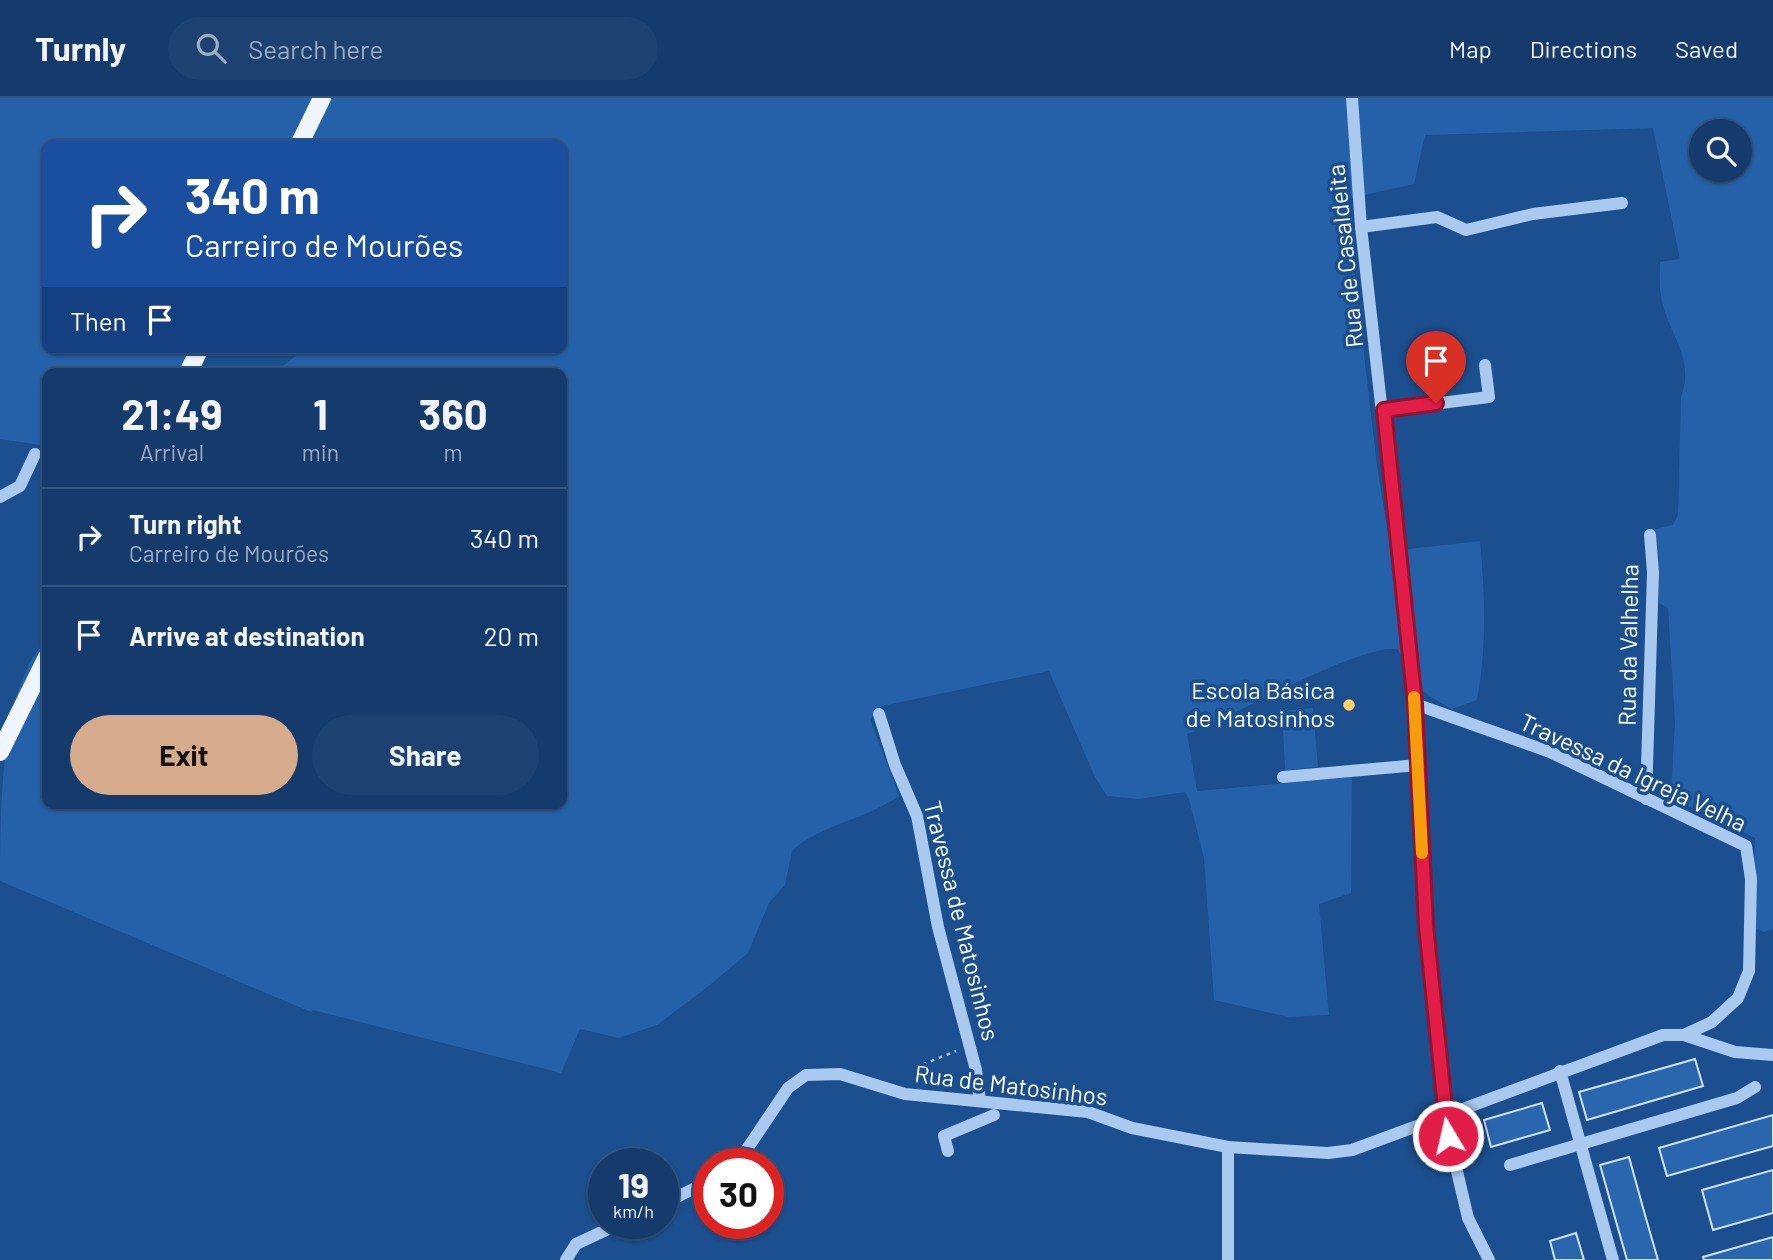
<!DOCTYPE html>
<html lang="en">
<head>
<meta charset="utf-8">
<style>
	:root { --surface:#143b6b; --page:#1d4271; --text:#f1f3f6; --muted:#9dadc1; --line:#33557e; --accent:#d6ab8b }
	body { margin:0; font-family:Barlow,sans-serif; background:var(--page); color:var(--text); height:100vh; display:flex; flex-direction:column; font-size:26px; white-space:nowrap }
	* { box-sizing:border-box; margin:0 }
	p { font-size:23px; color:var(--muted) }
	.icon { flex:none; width:38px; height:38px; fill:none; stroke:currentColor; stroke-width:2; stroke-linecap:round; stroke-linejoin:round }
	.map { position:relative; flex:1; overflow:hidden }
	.panel { position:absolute; left:42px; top:270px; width:525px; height:441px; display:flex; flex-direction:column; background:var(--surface); border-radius:14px; box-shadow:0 2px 5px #0004,0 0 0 2px var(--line) }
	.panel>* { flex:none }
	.top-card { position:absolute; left:42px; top:42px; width:525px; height:214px; border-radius:14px; box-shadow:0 2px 5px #0004,0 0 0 2px var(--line); background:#1a4fa0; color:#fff; overflow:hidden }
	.fabs { position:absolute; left:1689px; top:21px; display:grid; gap:14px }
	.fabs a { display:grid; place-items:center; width:63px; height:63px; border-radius:50%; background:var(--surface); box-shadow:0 2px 5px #0004,0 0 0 2px var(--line); font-size:35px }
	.speed { position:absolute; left:588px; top:1050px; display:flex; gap:14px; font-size:35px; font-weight:700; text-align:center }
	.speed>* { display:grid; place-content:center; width:91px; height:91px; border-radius:50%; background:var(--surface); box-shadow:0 2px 5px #0004,0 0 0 2px var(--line); line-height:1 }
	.speed small { font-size:18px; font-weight:400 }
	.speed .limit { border:10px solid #d22; background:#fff; color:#111 }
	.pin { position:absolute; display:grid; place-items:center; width:60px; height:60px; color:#fff; margin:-72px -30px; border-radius:50% 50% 50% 0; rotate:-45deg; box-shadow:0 0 7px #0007 }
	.pin .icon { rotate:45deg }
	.me { position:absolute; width:77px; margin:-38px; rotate:351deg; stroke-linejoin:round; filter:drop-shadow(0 0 5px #0008) }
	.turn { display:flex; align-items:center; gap:24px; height:147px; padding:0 28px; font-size:32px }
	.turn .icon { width:91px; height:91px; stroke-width:2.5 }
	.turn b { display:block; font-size:49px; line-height:60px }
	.then { display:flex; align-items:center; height:66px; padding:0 28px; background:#0003; gap:14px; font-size:26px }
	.eta { display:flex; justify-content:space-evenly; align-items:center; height:119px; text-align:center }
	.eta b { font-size:42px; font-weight:700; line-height:49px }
	.button { display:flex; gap:14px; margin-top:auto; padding:14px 28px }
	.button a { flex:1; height:80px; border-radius:42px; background:var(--accent); color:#111; font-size:28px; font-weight:700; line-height:80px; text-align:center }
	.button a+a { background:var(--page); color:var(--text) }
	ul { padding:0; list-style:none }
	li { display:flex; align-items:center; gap:21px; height:98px; padding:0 28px; border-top:2px solid var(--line) }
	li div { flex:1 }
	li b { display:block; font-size:26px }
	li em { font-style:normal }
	header { display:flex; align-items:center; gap:42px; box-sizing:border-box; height:98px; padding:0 35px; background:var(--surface); border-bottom:2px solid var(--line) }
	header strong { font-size:33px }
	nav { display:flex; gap:38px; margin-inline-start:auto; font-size:24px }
	.search { width:490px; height:63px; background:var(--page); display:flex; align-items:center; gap:18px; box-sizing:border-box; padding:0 24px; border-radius:38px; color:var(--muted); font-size:26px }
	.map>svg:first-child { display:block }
	.green { fill:#2461a8; fill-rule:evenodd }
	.building { fill:#2a66ad; stroke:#cfe3fa; stroke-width:2 }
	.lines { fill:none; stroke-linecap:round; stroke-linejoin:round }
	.path { stroke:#a9c9ee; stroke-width:2.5; stroke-dasharray:3.5 5; stroke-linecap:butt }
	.minor { stroke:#a9c9ee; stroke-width:12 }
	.major { stroke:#f0f6ff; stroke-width:18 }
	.route-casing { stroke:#92132f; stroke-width:18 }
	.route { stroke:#e11d48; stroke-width:12 }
	.slow { stroke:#f59e0b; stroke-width:12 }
	.poi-dot { fill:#ffd166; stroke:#1b4f8f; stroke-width:2.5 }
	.labels { text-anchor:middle; stroke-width:7; stroke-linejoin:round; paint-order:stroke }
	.street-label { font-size:24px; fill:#fff; stroke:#1b4f8f }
	.poi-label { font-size:24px; fill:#fff; stroke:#1b4f8f; text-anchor:end }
</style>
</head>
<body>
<header>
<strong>Turnly</strong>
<div class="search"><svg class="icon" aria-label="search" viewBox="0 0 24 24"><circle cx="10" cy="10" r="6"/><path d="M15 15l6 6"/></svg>Search here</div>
<nav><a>Map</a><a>Directions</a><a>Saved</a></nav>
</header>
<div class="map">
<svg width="1773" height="1162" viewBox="0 0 1773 1162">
	<rect width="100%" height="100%" fill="#1b4f8f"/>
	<!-- green -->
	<g class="green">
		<path d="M0,0h1773v831l-9,3 -8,-3 -3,-35 2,-56 -65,-31 -19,-13 4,-72 -7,-114 -9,-5v-45l-4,-29 18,-4 5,-10 3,-118c15,-39 -14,-64 -20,-101 -2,-11 -1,-23 -1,-34l20,-3 -27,-131 -228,7 -11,49 -68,15 31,267 14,85 89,-10c5,55 7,105 -3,159l-25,9c-35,-19 -38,-24 -54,-60 -40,-5 -165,68 -211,85l10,57 155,-14 -1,116 -32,11 10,111 -40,2 -75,-17 -10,-142 -15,-59 -4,-7 -47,7 -31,-3 -12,-19 -46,-106 -167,35 -12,13 29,77c-32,23 -78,28 -107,55l-7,34 -16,18 -21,50 -38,32 -53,40 -38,13 -39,-9 -19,44 -248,-63 -2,2 -311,-131c0,-72 0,-195 47,-242v164h515v-430h-289l33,-25h256v-203h-515v203h146l-12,25h-134v71l-6,1 -41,-6zM1701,33h39v39h-39z"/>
		<path d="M1313,610l5,59 -33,3 -3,-59z"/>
	</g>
	<!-- building -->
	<g class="building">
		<path d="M1695,961l8,27 -116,34 -8,-28z"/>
		<path d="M1542,1005l8,27 -59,17 -7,-27z"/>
		<path d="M1773,1017v31l-106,30 -8,-28z"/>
		<path d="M1629,1059l16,58 13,45h-31l-27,-95z"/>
		<path d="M1773,1072v43l-60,17 -11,-40z"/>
		<path d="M1576,1135l8,27h-29l-5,-19z"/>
		<path d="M1773,1139v23h-69l-1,-3z"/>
	</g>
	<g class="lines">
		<!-- path -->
		<path class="path" d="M918,983l6,-17 32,-13"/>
		<!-- minor -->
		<g class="minor">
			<path d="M1352,0l9,129 54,477 10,222 19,190 24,102 21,42"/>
			<path d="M1361,129l76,-10 29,13 67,-16 89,-11"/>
			<path d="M1384,312l105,-13 -4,-32"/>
			<path d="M0,399l20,-11 15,-32"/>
			<path d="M1415,606l135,48 196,94 5,33 -2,92 -11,27 -26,24 -28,13"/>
			<path d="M879,616l16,51 22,51 21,111 38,143 4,31"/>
			<path d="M1283,679l135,-12"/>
			<path d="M1646,701l7,-227 -3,-37"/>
			<path d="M1560,973l53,189"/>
			<path d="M948,1053l-4,-15 50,-21"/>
			<path d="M737,1066l51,-76 18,-13 34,-1 65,20 183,18 44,16 96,19 100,6 24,-3 311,-115h21l51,17 38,3"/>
			<path d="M1510,1067l227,-67 18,-11"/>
			<path d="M663,1106l46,-23"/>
			<path d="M566,1162l10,-16 45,-21"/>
			<path d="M1228,1162v-113"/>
		</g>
		<!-- major -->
		<g class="major">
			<path d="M299,47l23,-47"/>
			<path d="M188,275l12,-25"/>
			<path d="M0,654l47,-95"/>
		</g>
	</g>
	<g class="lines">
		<defs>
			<path id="route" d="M1436,305l-52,7 31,294 11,222 22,210"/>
		</defs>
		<!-- route casing -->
		<use href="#route" class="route-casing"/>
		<!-- route -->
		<use href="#route" class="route"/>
		<!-- slow -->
		<path class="slow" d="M1414,599l8,156"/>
	</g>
	<!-- markers -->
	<circle class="poi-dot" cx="1349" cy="607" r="7"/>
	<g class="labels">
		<!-- street labels -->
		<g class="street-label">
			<text transform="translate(1346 158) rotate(-96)" y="8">Rua de Casaldeita</text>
			<text transform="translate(1629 547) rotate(-89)" y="8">Rua da Valhelha</text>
			<text transform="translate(1633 675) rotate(25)" y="8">Travessa da Igreja Velha</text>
			<text transform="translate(961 823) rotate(76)" y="8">Travessa de Matosinhos</text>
			<text transform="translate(1011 988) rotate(7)" y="8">Rua de Matosinhos</text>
		</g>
		<!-- poi labels -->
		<g class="poi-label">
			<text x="1335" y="601">Escola Básica<tspan x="1335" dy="28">de Matosinhos</tspan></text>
		</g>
	</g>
</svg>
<div class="fabs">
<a><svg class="icon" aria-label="search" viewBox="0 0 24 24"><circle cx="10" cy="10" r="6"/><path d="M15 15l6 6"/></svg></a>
</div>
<div class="speed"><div>19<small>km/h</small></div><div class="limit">30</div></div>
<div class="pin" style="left:1436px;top:305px;background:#d93025"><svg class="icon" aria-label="arrive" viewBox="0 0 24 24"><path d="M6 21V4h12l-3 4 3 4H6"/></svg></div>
<svg class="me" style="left:1448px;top:1038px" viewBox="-20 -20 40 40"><circle r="17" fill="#e11d48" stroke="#fff" stroke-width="3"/><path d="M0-11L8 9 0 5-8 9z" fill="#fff"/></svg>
<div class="top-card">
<div class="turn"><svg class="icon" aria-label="right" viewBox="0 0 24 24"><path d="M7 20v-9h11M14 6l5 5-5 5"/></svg><div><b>340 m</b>Carreiro de Mourões</div></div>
<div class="then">Then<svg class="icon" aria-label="arrive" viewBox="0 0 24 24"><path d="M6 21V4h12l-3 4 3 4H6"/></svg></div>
</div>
<section class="panel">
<div class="eta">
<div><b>21:49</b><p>Arrival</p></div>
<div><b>1</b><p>min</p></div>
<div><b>360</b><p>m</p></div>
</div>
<ul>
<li><svg class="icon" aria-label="right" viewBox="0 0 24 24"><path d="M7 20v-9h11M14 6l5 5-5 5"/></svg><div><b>Turn right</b><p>Carreiro de Mourões</p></div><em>340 m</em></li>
<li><svg class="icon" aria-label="arrive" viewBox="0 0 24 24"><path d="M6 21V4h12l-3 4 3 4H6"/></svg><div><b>Arrive at destination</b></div><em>20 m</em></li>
</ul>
<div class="button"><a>Exit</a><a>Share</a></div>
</section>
</div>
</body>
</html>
